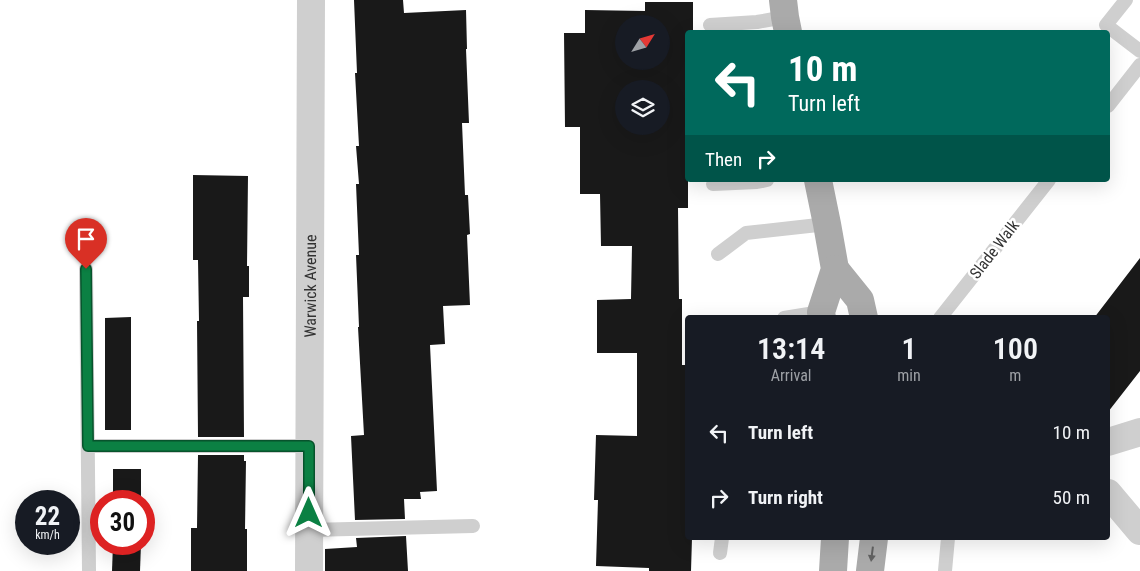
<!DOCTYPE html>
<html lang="en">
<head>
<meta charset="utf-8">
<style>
	:root { --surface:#171b24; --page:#242831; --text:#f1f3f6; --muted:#9ea1a6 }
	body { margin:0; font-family:"Roboto Condensed",sans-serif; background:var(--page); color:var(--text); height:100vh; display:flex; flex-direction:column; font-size:19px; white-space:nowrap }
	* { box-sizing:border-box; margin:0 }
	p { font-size:16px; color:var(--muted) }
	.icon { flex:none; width:28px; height:28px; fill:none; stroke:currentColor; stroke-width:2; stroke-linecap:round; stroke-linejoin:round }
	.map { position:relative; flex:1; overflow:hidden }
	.details { position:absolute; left:685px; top:315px; width:425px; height:225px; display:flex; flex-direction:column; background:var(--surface); border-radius:5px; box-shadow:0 5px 20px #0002 }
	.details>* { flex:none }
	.guide { position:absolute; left:685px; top:30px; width:425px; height:152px; border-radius:5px; box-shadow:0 5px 20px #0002; background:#00695c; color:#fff; overflow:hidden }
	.needle { width:32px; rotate:53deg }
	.tools { position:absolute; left:615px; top:15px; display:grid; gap:10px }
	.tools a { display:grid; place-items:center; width:55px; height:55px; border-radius:50%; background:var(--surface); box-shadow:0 5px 20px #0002; font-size:25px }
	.speed { position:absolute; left:15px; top:490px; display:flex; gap:10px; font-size:25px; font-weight:700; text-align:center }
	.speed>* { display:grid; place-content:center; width:65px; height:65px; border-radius:50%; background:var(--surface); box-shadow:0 5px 20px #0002; line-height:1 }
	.speed small { font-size:12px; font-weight:400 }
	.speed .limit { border:8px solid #d22; background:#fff; color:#111 }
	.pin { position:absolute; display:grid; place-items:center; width:42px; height:42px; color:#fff; margin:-51px -21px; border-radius:50% 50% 50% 0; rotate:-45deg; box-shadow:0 0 5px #0007 }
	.pin .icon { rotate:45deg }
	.me { position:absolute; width:55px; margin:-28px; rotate:0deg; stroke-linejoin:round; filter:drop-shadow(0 0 4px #0008) }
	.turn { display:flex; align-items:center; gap:18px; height:105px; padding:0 20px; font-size:22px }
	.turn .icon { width:65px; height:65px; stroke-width:2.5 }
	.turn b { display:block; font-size:35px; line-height:42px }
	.then { display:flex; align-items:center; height:48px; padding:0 20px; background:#0003; gap:10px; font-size:19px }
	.eta { display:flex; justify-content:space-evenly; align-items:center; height:85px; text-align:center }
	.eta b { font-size:30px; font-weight:600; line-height:35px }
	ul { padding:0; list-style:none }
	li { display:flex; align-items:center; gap:15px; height:65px; padding:0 20px }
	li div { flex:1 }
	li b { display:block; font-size:19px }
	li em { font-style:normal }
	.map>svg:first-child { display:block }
	.building { fill:#191919; fill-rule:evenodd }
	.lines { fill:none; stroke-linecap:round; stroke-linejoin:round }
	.lane { stroke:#cfcfcf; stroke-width:14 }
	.street { stroke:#cfcfcf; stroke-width:28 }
	.primary { stroke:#aaa; stroke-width:28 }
	.oneway { fill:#626262 }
	.route-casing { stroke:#07532c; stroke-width:12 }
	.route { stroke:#0b8043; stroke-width:9 }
	.labels { text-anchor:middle; stroke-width:5; stroke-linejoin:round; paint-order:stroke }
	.street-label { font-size:16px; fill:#323232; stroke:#fff }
</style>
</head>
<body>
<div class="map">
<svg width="1140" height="571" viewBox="0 0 1140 571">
	<rect width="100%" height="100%" fill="#fff"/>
	<!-- building -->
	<g class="building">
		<path d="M354,0h49l1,13 62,-3 1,39h-1l3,74h-7l3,72h3l2,39 -3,1 3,70 -27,1 2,38 -15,1 7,146 -17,1 1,7h-17l1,20 -50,1 -4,-84 13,-1 -6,-108h1l-3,-72h3l-3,-71h3l-3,-38h3l-4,-73h2z"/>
		<path d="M645,2h48v30h-5v176h-10l1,91h3v66h6v173h4l-1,33h-42v-3l-53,-2 2,-66h-4l2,-65 41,1v-83h-40v-53l34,-1 1,-53h-31l-1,-52h-20v-67h-15l-1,-94h21v-23l60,1zM624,24h37v37h-37zM624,89h37v37h-37z"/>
		<path d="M193,175l55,1 -1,90h2v31h-6l1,140h-46l-1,-116h2l-1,-61h-5z"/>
		<path d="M1140,258v113l-32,41v-94h-14z"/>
		<path d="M131,317v113h-26v-112z"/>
		<path d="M198,455h46v6h2l-1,68h2v42h-56v-43h6z"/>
		<rect x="113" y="469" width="28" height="32"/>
		<path d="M406,536l2,35h-83v-22l32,-2 -1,-9z"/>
		<path d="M113,544h28l-1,27h-28z"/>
	</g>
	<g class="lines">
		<!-- lane -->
		<g class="lane">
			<path d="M1126,0l-20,25 34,26"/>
			<path d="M710,25l47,-3 28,-5"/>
			<path d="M1108,106l32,-41"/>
			<path d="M713,184l44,-2 10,-2"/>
			<path d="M718,254l28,-21 81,-9"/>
			<path d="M86,269l3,302"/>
			<path d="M784,318l37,-6"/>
			<path d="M940,318l109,-138"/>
			<path d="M88,446h221"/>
			<path d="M309,530l164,-4"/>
			<path d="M720,553l2,-15"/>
			<path d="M945,571l3,-33"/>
		</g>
		<!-- street -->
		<g class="street">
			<path d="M1108,442l32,-10"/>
			<path d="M1108,493l32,38"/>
			<path id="s1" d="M309,571l2,-571"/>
		</g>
		<!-- primary -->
		<g class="primary">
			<path d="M783,0l2,17 3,15"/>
			<path d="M818,180l9,44 8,45 -14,43 1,6"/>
			<path d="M835,269l25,31 4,18"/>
			<path d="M833,571l2,-33"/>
			<path d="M870,571l4,-33"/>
		</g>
	</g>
	<!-- one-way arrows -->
	<defs><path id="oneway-solid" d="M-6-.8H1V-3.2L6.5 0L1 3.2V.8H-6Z" transform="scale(1.25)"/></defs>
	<use class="oneway" href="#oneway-solid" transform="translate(872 554) rotate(97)"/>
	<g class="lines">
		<defs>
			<path id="route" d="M86,269l2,177h221v67"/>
		</defs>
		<!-- route casing -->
		<use href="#route" class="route-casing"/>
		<!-- route -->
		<use href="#route" class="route"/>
	</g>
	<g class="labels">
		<!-- street labels -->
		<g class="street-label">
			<text transform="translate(994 249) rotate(-52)" y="6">Slade Walk</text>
			<text dy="6" stroke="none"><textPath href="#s1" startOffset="285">Warwick Avenue</textPath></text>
		</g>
	</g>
</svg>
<div class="tools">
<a><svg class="needle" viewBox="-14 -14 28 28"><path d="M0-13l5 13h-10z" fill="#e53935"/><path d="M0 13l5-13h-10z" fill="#9ea1a6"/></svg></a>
<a><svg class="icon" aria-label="layers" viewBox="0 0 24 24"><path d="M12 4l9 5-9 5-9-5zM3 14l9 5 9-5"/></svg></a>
</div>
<div class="speed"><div>22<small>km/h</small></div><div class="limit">30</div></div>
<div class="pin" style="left:86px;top:269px;background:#d93025"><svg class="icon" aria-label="arrive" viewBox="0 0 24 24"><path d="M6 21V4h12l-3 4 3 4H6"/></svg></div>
<svg class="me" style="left:309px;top:513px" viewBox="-20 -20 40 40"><path d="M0-17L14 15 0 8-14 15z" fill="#0b8043" stroke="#fff" stroke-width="4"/></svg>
<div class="guide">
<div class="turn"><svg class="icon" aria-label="left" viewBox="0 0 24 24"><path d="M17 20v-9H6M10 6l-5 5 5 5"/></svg><div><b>10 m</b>Turn left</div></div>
<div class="then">Then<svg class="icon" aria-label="right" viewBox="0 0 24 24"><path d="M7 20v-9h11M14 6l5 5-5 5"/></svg></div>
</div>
<section class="details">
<div class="eta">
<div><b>13:14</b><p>Arrival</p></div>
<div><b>1</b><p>min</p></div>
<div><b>100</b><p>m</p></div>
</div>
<ul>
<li><svg class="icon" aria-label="left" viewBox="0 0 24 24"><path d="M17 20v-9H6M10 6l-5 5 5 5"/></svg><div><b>Turn left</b></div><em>10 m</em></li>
<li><svg class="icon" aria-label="right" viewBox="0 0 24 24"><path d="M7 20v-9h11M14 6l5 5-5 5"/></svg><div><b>Turn right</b></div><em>50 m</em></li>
</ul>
</section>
</div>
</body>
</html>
